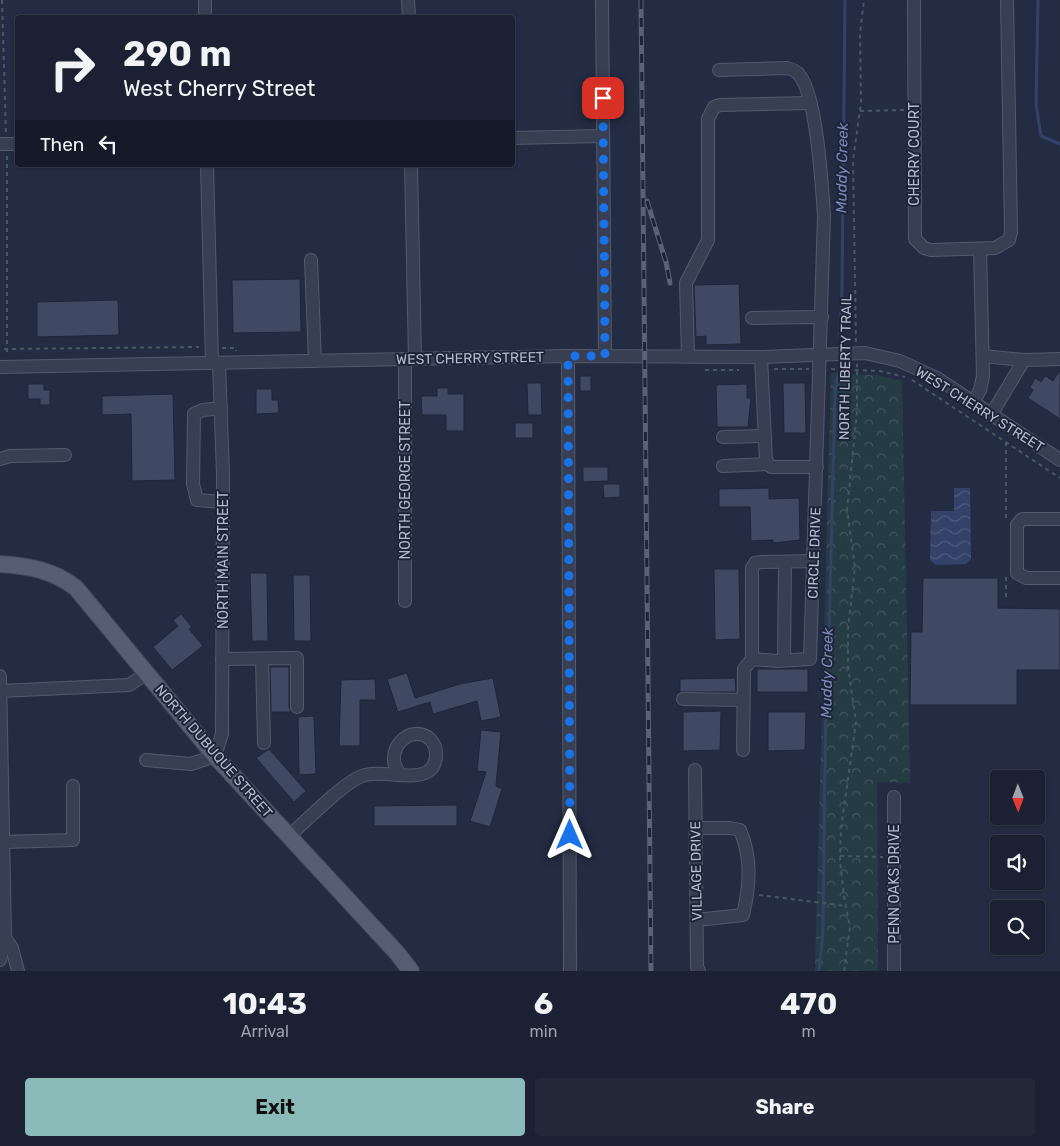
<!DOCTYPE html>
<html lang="en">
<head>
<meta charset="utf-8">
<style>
	:root { --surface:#1b2132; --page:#24293a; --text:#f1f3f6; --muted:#a0a3ac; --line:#393e4d; --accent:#8bbbb9 }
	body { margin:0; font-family:Rubik,sans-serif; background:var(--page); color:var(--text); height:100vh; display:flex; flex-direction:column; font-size:19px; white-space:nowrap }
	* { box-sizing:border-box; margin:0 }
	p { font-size:16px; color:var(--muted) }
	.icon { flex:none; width:28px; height:28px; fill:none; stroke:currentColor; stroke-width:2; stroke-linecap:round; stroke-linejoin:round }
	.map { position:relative; height:971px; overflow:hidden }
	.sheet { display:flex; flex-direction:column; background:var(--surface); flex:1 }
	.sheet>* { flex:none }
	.hud { position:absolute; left:15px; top:15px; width:500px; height:152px; border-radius:5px; box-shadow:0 1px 4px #0004,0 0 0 1px var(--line); background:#1b2132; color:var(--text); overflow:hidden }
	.needle { width:32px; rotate:179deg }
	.fabs { position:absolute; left:990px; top:770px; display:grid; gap:10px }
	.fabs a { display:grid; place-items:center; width:55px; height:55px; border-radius:5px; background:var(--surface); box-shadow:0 1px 4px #0004,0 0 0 1px var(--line); font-size:25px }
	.pin { position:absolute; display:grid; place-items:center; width:42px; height:42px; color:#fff; margin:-21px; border-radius:10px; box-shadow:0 2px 8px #0006 }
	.me { position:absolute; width:55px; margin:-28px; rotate:0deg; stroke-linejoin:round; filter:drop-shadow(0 0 4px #0008) }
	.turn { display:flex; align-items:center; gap:18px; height:105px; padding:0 25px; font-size:22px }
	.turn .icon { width:65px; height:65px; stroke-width:2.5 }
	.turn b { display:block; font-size:35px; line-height:42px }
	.then { display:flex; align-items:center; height:48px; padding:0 25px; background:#0003; gap:10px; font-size:19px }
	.eta { display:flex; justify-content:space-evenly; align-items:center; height:85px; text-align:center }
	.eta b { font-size:30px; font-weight:700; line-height:35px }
	.cta { display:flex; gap:10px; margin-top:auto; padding:10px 25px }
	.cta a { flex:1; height:58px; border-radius:5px; background:var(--accent); color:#111; font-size:20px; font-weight:700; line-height:58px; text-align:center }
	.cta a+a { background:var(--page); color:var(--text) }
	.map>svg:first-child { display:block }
	.park { fill:url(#park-crowns) }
	.water { fill:url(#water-waves) }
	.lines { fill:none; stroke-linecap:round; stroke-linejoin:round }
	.stream { stroke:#34426a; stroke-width:3 }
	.building { fill:#404964; stroke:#1f263a }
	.minor-casing { stroke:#535a6d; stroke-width:14 }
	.major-casing { stroke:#42485c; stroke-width:18 }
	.path { stroke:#445961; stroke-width:2; stroke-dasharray:4 4; stroke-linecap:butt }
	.minor { stroke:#383f53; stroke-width:12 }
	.major { stroke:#565e73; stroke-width:16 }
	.rail-casing { stroke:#5a627a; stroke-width:5 }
	.rail { stroke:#1d2438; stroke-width:3; stroke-dasharray:9; stroke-linecap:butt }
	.route { stroke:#1a73e8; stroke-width:9; stroke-dasharray:0 16.2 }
	.labels { text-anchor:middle; stroke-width:4; stroke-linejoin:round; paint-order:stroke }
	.street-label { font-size:14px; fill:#b5bbcd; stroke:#1d2438 }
	.water-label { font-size:15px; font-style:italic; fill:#7a8bb7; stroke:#1d2438 }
</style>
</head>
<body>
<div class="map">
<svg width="1060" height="971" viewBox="0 0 1060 971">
	<defs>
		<pattern id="park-crowns" width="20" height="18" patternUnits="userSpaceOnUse" patternTransform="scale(1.25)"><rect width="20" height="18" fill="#263c44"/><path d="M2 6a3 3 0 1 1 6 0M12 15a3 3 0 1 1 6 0" fill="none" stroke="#43565e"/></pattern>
		<pattern id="water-waves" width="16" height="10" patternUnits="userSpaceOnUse" patternTransform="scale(1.25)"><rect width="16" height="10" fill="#34426a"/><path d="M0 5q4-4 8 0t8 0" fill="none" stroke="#4f5b7e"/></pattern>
	</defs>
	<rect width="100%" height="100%" fill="#242c43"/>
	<!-- park -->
	<path class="park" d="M831,373l45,2 26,6 8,402 -33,-1 1,189h-63z"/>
	<!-- water -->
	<path class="water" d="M954,488h16l1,71 -5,5 -30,1 -6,-5 1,-49h23z"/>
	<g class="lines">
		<!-- stream -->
		<g class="stream">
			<path d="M1038,0l-2,104 5,32 19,8"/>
			<path d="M840,336l2,-47 3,-289"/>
			<path d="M819,971l4,-38 3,-243 3,-54 6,-245 3,-17"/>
		</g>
	</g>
	<!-- building -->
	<g class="building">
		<path d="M300,279l1,53 -68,1 -1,-53z"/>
		<path d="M739,284l2,60 -35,1v-9l-10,1 -2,-52z"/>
		<path d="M118,300l1,35 -82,2v-35z"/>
		<path d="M1060,370v49l-32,-21 5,-8 -3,-3 5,-9 6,4 4,-6 8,5z"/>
		<rect x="580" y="376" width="11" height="15"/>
		<path d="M527,383h14l1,32h-14z"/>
		<path d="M783,383h22l1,50h-22z"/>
		<path d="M28,384h16v6h6v15h-10v-6h-12z"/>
		<path d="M747,384v14h4l-3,29h-31l-1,-42z"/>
		<path d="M437,388h11v6h16v37h-18v-16h-24l-1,-19h16z"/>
		<path d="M256,389h16v11h6l1,13 -23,1z"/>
		<path d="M173,394l2,86 -43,1 -1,-67 -29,1v-19z"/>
		<rect x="515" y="423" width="18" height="15"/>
		<path d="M583,467h25v14l-25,1z"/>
		<path d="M603,484h17v13l-16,1z"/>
		<path d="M769,488v11l30,-1 1,42 -27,3v-3l-22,1 -1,-34h-31v-18z"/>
		<path d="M714,569h25l1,70 -25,1z"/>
		<path d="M250,573h17l1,68h-16z"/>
		<path d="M293,575h17l1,66h-17z"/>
		<path d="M923,578h75v30l62,1v61h-43v35h-107l1,-73h11z"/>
		<path d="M181,614l11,13 -3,2 14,17 -31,24 -19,-23 25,-21 -5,-6z"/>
		<path d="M270,667h19v40l2,5h-20z"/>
		<rect x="757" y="669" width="51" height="23"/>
		<path d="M407,673l8,25 45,-14 33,-6 8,39 -20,4 -4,-20 -44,13 -3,-12 -32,10 -11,-33z"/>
		<path d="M735,678l1,14h-56v-13z"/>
		<path d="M375,679l1,21h-16v46h-21l2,-66z"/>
		<path d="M721,711l-1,39 -37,1v-39z"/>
		<path d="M768,712h38l-1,38 -37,1z"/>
		<path d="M314,716l2,58 -17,1 -1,-58z"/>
		<path d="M481,730l20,2 -5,54 6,3 -12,38 -20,-6 16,-49 -9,-1z"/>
		<path d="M269,749l37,42 -12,11 -38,-44z"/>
		<path d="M457,805v21h-83v-20z"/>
	</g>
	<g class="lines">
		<defs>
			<g id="minor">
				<path d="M205,0v18"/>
				<path d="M408,0l1,18"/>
				<path d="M602,0l3,356"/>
				<path d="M914,0l1,239 9,9 7,2 64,-2 14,-8 2,-8 -4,-232"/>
				<path d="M719,70l68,-2c5,1 10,3 13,8 17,22 22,110 24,140l-14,443 -32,2 -26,-2 -8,10 -1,81"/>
				<path d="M512,138l91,-2"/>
				<path d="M0,144h18"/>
				<path d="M207,165l5,198"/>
				<path d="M411,165l4,194"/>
				<path d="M311,260l4,101"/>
				<path d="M752,318l70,-1"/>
				<path d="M568,356l2,615"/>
				<path d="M688,356l-2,-73 22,-43v-121l6,-12 6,-2 90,-2"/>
				<path d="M983,356l41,4"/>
				<path d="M761,357l5,104 5,6h46"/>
				<path d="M405,359v242"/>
				<path d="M0,367l568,-11 193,1 104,-4 35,8 37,17 123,82"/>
				<path d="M973,403l7,-13 3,-14 -3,-127"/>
				<path d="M221,408l-18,2 -9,4 -1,70 4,16 26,2"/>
				<path d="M991,415l33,-55 36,-1"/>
				<path d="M723,437l42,-1"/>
				<path d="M0,459l10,-3 55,-1"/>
				<path d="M723,466l46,-2"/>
				<path d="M1060,519h-38l-5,6v48l9,5h34"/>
				<path d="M222,659l75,-1v49"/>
				<path d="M262,659l2,84"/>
				<path d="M752,659v-91l3,-5 7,-1 52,-1"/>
				<path d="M784,660l1,-98"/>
				<path d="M0,676l5,262 -5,22"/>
				<path d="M0,691l129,-6 18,-12"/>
				<path d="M683,699l60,1"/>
				<path d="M146,760l45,4 24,-8 7,-22 1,-260 -4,-111"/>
				<path d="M695,770l2,197 2,4"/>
				<path d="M894,797v174"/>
				<path d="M696,828h34l10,2c12,28 10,55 3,85l-46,5"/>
				<path d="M288,837c17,-15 55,-54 74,-61 17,-7 49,5 65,-4 11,-6 12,-24 3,-33 -19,-17 -49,12 -30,35"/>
				<path d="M3,842l70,-2v-54"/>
				<path d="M5,938l7,10 6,23"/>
			</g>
			<path id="major" d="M0,564c29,2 53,6 76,24l139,168 182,197 14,18"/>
		</defs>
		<!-- minor casing -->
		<use href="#minor" class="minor-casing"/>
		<!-- major casing -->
		<use href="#major" class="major-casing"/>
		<!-- path -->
		<g class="path">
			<path d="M2,0l4,134"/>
			<path d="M860,111l44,-1"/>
			<path d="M7,156v200"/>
			<path d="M856,342l-3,-182 8,-57 -1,-69 4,-34"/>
			<path d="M222,348h14v3"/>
			<path d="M4,349l195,-2"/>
			<path d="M774,369h35"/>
			<path d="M831,369l49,2 25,6"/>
			<path d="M705,370h34"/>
			<path d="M912,380l148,98"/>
			<path d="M1006,442v77"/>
			<path d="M1006,577v20"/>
			<path d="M840,856l43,1"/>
			<path d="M759,895l87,11"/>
			<path d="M844,971l6,-44 -6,-30 -4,-37 1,-31 15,-107 -8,-56v-37l7,-62 -8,-57 10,-99v-47"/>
		</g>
		<!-- minor -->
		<use href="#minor" class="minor"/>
		<!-- major -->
		<use href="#major" class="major"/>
		<defs>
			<g id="rail">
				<path d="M641,0l10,971"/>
				<path d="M647,201l19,61 4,21"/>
			</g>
		</defs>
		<!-- rail casing -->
		<use href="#rail" class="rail-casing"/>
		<!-- rail -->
		<use href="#rail" class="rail"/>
	</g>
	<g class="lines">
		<!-- route -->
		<path class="route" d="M570,835l-2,-479h37l-2,-258"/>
	</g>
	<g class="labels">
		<!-- street labels -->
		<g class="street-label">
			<text transform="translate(914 154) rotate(-90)" y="5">CHERRY COURT</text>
			<text transform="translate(470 358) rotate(-1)" y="5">WEST CHERRY STREET</text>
			<text transform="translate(845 367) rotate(-89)" y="5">NORTH LIBERTY TRAIL</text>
			<text transform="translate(980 409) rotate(32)" y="5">WEST CHERRY STREET</text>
			<text transform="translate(405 480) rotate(-90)" y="5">NORTH GEORGE STREET</text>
			<text transform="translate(814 553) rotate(-88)" y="5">CIRCLE DRIVE</text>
			<text transform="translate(223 560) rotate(-90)" y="5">NORTH MAIN STREET</text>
			<text transform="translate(214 751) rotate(49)" y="5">NORTH DUBUQUE STREET</text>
			<text transform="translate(696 871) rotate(-91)" y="5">VILLAGE DRIVE</text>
			<text transform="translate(894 884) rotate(-90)" y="5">PENN OAKS DRIVE</text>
		</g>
		<!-- water labels -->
		<g class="water-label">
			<text transform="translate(842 168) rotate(-89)" y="5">Muddy Creek</text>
			<text transform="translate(827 673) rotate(-89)" y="5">Muddy Creek</text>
		</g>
	</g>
</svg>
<div class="fabs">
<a><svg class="needle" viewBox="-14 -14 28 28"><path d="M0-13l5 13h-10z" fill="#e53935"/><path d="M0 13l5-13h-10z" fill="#a0a3ac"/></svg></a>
<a><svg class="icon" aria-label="sound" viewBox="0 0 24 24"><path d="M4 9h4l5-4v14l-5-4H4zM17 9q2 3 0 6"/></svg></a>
<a><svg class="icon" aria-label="search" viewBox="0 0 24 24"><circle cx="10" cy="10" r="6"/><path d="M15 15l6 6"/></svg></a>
</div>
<div class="pin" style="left:603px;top:98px;background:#d93025"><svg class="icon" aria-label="arrive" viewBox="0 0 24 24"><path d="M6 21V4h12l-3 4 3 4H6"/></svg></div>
<svg class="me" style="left:570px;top:835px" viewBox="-20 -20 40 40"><path d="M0-17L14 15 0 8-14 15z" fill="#1a73e8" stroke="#fff" stroke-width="4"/></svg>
<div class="hud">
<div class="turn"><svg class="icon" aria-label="right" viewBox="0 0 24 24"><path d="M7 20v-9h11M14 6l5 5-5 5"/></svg><div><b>290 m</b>West Cherry Street</div></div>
<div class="then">Then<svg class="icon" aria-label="left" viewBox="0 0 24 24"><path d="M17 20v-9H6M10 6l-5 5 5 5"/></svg></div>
</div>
</div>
<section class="sheet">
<div class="eta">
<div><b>10:43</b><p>Arrival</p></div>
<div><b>6</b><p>min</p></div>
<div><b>470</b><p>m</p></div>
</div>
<div class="cta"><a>Exit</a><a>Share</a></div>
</section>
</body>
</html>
